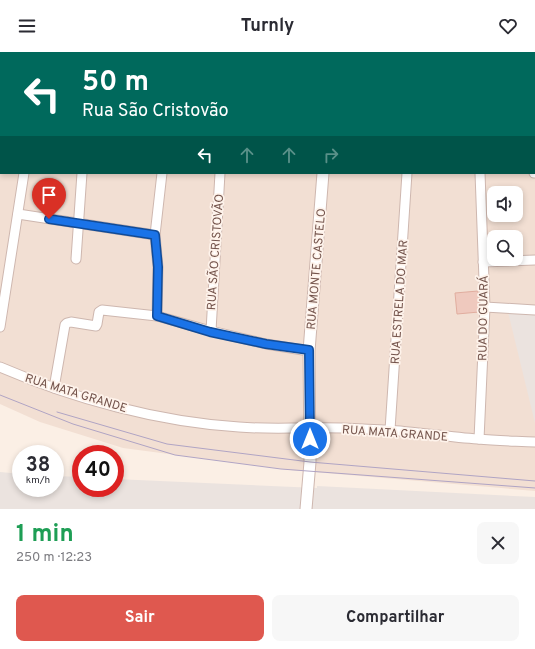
<!DOCTYPE html>
<html lang="pt">
<head>
<meta charset="utf-8">
<style>
	:root { --surface:#fff; --page:#f7f7f7; --text:#2b2b33; --muted:#7c7c81; --accent:#df584f }
	body { margin:0; font-family:Overpass,sans-serif; background:var(--page); color:var(--text); height:100vh; display:flex; flex-direction:column; font-size:15px; white-space:nowrap }
	* { box-sizing:border-box; margin:0 }
	p { font-size:13px; color:var(--muted) }
	.icon { flex:none; width:22px; height:22px; fill:none; stroke:currentColor; stroke-width:2; stroke-linecap:round; stroke-linejoin:round }
	.map { position:relative; height:457px; overflow:hidden }
	.side { display:flex; flex-direction:column; background:var(--surface); flex:1 }
	.side>* { flex:none }
	.banner { position:absolute; left:0px; top:0px; width:535px; height:122px; box-shadow:0 2px 6px #0003; background:#00695c; color:#fff; overflow:hidden }
	.fabs { position:absolute; left:487px; top:134px; display:grid; gap:8px }
	.fabs a { display:grid; place-items:center; width:36px; height:36px; border-radius:8px; background:var(--surface); box-shadow:0 2px 6px #0003; font-size:20px }
	.speed { position:absolute; left:12px; top:393px; display:flex; gap:8px; font-size:20px; font-weight:700; text-align:center }
	.speed>* { display:grid; place-content:center; width:52px; height:52px; border-radius:50%; background:var(--surface); box-shadow:0 2px 6px #0003; line-height:1 }
	.speed small { font-size:10px; font-weight:400 }
	.speed .limit { border:6px solid #d22; background:#fff; color:#111 }
	.pin { position:absolute; display:grid; place-items:center; width:34px; height:34px; color:#fff; margin:-41px -17px; border-radius:50% 50% 50% 0; rotate:-45deg; box-shadow:0 0 4px #0007 }
	.pin .icon { rotate:45deg }
	.me { position:absolute; width:44px; margin:-22px; rotate:0deg; stroke-linejoin:round; filter:drop-shadow(0 0 3px #0008) }
	.turn { display:flex; align-items:center; gap:14px; height:84px; padding:0 16px; font-size:18px }
	.turn .icon { width:52px; height:52px; stroke-width:2.5 }
	.turn b { display:block; font-size:28px; line-height:34px }
	.lanes { display:flex; align-items:center; height:38px; padding:0 16px; background:#0003; justify-content:center; gap:20px; direction:ltr }
	.lanes .off { opacity:.35 }
	.round { display:grid; place-items:center; flex:none; width:42px; height:42px; border-radius:8px; background:var(--page) }
	.summary { display:flex; align-items:center; justify-content:space-between; height:68px; padding:0 16px }
	h1 { font-size:24px; font-weight:700; line-height:30px; color:#1e9e55 }
	.button { display:flex; gap:8px; margin-top:auto; padding:8px 16px }
	.button a { flex:1; height:46px; border-radius:8px; background:var(--accent); color:#fff; font-size:16px; font-weight:700; line-height:46px; text-align:center }
	.button a+a { background:var(--page); color:var(--text) }
	header { display:flex; justify-content:space-between; align-items:center; height:52px; padding:0 16px; background:var(--surface); font-size:18px; font-weight:700 }
	.map>svg:first-child { display:block }
	.residential { fill:#f2dfd3; fill-rule:evenodd }
	.industrial { fill:#ebe3df }
	.green { fill:#d8e8c4 }
	.building { fill:#efc9be; stroke:#e1ad9f }
	.lines { fill:none; stroke-linecap:round; stroke-linejoin:round }
	.minor-casing { stroke:#ceb7af; stroke-width:11 }
	.tertiary-casing { stroke:#ceb7af; stroke-width:13 }
	.minor { stroke:#fff; stroke-width:9 }
	.tertiary { stroke:#fff; stroke-width:11 }
	.tram { stroke:#b0a4c4; stroke-width:1 }
	.route-casing { stroke:#114b97; stroke-width:10 }
	.route { stroke:#1a73e8; stroke-width:7 }
	.labels { text-anchor:middle; stroke-width:3.5; stroke-linejoin:round; paint-order:stroke }
	.street-label { font-size:12px; fill:#73534b; stroke:#fef3eb }
</style>
</head>
<body>
<header><svg class="icon" aria-label="menu" viewBox="0 0 24 24"><path d="M4 6h16M4 12h16M4 18h16"/></svg>Turnly<svg class="icon" aria-label="heart" viewBox="0 0 24 24"><path d="M12 20l-8-8c-3-5 5-10 8-4 3-6 11-1 8 4z"/></svg></header>
<div class="map">
<svg width="535" height="457" viewBox="0 0 535 457">
	<rect width="100%" height="100%" fill="#fbefe5"/>
	<!-- residential -->
	<path class="residential" d="M0,0h535v439l-245,-21 -167,-22 -83,-26 -40,-18zM1,1h533v120h-533zM494,141h22v22h-22zM494,185h22v22h-22z"/>
	<!-- industrial -->
	<g class="industrial">
		<path d="M507,256l28,4v111z"/>
		<path d="M0,420l21,2v14h34v-12l26,1v11h34v-9l202,9v-2l218,11v12h-535z"/>
	</g>
	<!-- green -->
	<path class="green" d="M84,0h135l-135,1z"/>
	<!-- building -->
	<path class="building" d="M478,239l1,21 -22,2 -2,-21z"/>
	<g class="lines">
		<defs>
			<g id="minor">
				<path d="M440,0v1"/>
				<path d="M71,1v-1"/>
				<path d="M0,11h1"/>
				<path d="M534,58h1"/>
				<path d="M0,65h1"/>
				<path d="M534,121h1"/>
				<path d="M18,162l137,21"/>
				<path d="M76,207l6,-86"/>
				<path d="M483,210l52,-2"/>
				<path d="M485,255l50,3"/>
				<path d="M157,264l1,-49 -3,-32 7,-62"/>
				<path d="M0,275l24,-154"/>
				<path d="M211,279l9,-158"/>
				<path d="M0,315c74,32 159,55 239,60 23,2 47,1 70,1 26,-1 52,1 78,2 30,2 61,7 91,9 19,2 38,2 57,3"/>
				<path d="M54,336l11,-63 2,-2 4,-1 25,4 1,-2 2,-12 3,-2 55,6 54,15 55,13 43,7"/>
				<path d="M390,378l17,-257"/>
				<path d="M479,387l6,-132 -5,-134"/>
			</g>
			<g id="tertiary">
				<path d="M227,1v-1"/>
				<path d="M306,457l4,-47 -1,-111 14,-178"/>
			</g>
		</defs>
		<!-- minor casing -->
		<use href="#minor" class="minor-casing"/>
		<!-- tertiary casing -->
		<use href="#tertiary" class="tertiary-casing"/>
		<!-- minor -->
		<use href="#minor" class="minor"/>
		<!-- tertiary -->
		<use href="#tertiary" class="tertiary"/>
		<!-- tram -->
		<g class="tram">
			<path d="M0,343l73,29 102,31 106,14 254,19"/>
			<path d="M57,360l110,32 143,18 225,19"/>
		</g>
	</g>
	<g class="lines">
		<defs>
			<path id="route" d="M49,167l106,16 3,32 -1,49 53,16 56,12 43,6 1,89"/>
		</defs>
		<!-- route casing -->
		<use href="#route" class="route-casing"/>
		<!-- route -->
		<use href="#route" class="route"/>
	</g>
	<g class="labels">
		<!-- street labels -->
		<g class="street-label">
			<text transform="translate(215 200) rotate(-86)" y="4">RUA SÃO CRISTOVÃO</text>
			<text transform="translate(316 217) rotate(-85)" y="4">RUA MONTE CASTELO</text>
			<text transform="translate(399 250) rotate(-86)" y="4">RUA ESTRELA DO MAR</text>
			<text transform="translate(483 266) rotate(-89)" y="4">RUA DO GUARÁ</text>
			<text transform="translate(76 341) rotate(17)" y="4">RUA MATA GRANDE</text>
			<text transform="translate(395 381) rotate(4)" y="4">RUA MATA GRANDE</text>
		</g>
	</g>
</svg>
<div class="fabs">
<a><svg class="icon" aria-label="sound" viewBox="0 0 24 24"><path d="M4 9h4l5-4v14l-5-4H4zM17 9q2 3 0 6"/></svg></a>
<a><svg class="icon" aria-label="search" viewBox="0 0 24 24"><circle cx="10" cy="10" r="6"/><path d="M15 15l6 6"/></svg></a>
</div>
<div class="speed"><div>38<small>km/h</small></div><div class="limit">40</div></div>
<div class="pin" style="left:49px;top:167px;background:#d93025"><svg class="icon" aria-label="arrive" viewBox="0 0 24 24"><path d="M6 21V4h12l-3 4 3 4H6"/></svg></div>
<svg class="me" style="left:310px;top:387px" viewBox="-20 -20 40 40"><circle r="17" fill="#1a73e8" stroke="#fff" stroke-width="3"/><path d="M0-11L8 9 0 5-8 9z" fill="#fff"/></svg>
<div class="banner">
<div class="turn"><svg class="icon" aria-label="left" viewBox="0 0 24 24"><path d="M17 20v-9H6M10 6l-5 5 5 5"/></svg><div><b>50 m</b>Rua São Cristovão</div></div>
<div class="lanes"><svg class="icon" aria-label="left" viewBox="0 0 24 24"><path d="M17 20v-9H6M10 6l-5 5 5 5"/></svg><svg class="icon off" aria-label="ahead" viewBox="0 0 24 24"><path d="M12 20V5M6 11l6-6 6 6"/></svg><svg class="icon off" aria-label="ahead" viewBox="0 0 24 24"><path d="M12 20V5M6 11l6-6 6 6"/></svg><svg class="icon off" aria-label="right" viewBox="0 0 24 24"><path d="M7 20v-9h11M14 6l5 5-5 5"/></svg></div>
</div>
</div>
<section class="side">
<div class="summary"><div><h1>1 min</h1><p>250 m · 12:23</p></div><a class="round"><svg class="icon" aria-label="close" viewBox="0 0 24 24"><path d="M6 6l12 12M18 6L6 18"/></svg></a></div>
<div class="button"><a>Sair</a><a>Compartilhar</a></div>
</section>
</body>
</html>
